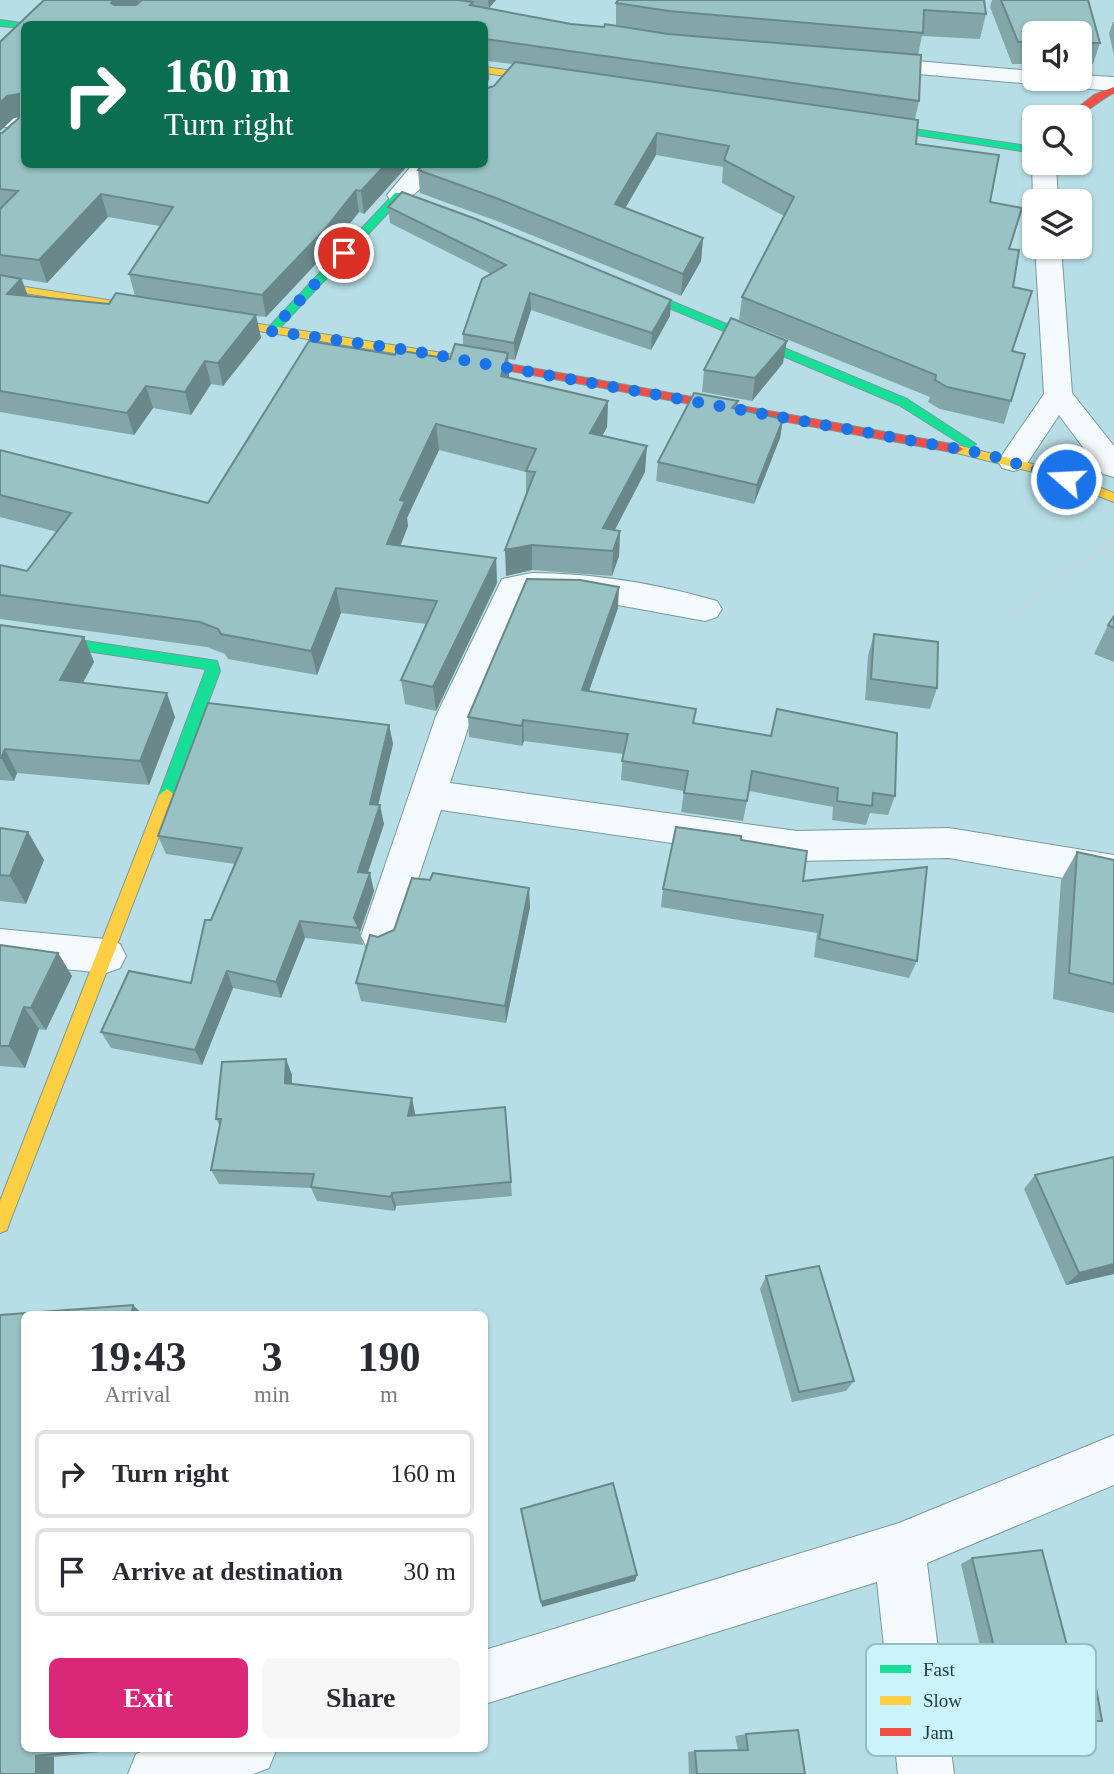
<!DOCTYPE html>
<html lang="en">
<head>
<meta charset="utf-8">
<style>
	:root { --surface:#fff; --page:#f7f7f7; --text:#2b2b33; --muted:#7c7c81; --line:#e1e1e2; --accent:#db2777 }
	body { margin:0; font-family:Georgia,serif; background:var(--page); color:var(--text); height:100vh; display:flex; flex-direction:column; font-size:26px; white-space:nowrap }
	* { box-sizing:border-box; margin:0 }
	p { font-size:23px; color:var(--muted) }
	.icon { flex:none; width:38px; height:38px; fill:none; stroke:currentColor; stroke-width:2; stroke-linecap:round; stroke-linejoin:round }
	.map { position:relative; flex:1; overflow:hidden }
	.side { position:absolute; left:21px; top:1311px; width:467px; height:441px; display:flex; flex-direction:column; background:var(--surface); border-radius:10px; box-shadow:0 2px 5px #0004 }
	.side>* { flex:none }
	.hud { position:absolute; left:21px; top:21px; width:467px; height:147px; border-radius:10px; box-shadow:0 2px 5px #0004; background:#0b6e4f; color:#fff; overflow:hidden }
	.controls { position:absolute; left:1022px; top:21px; display:grid; gap:14px }
	.controls a { display:grid; place-items:center; width:70px; height:70px; border-radius:10px; background:var(--surface); box-shadow:0 2px 5px #0004; font-size:35px }
	.pin { position:absolute; display:grid; place-items:center; width:60px; height:60px; color:#fff; margin:-30px; border:4px solid #fff; border-radius:50%; box-shadow:0 2px 7px #0007 }
	.me { position:absolute; width:77px; margin:-38px; rotate:289deg; stroke-linejoin:round; filter:drop-shadow(0 0 5px #0008) }
	.turn { display:flex; align-items:center; gap:24px; height:147px; padding:0 28px; font-size:32px }
	.turn .icon { width:91px; height:91px; stroke-width:2.5 }
	.turn b { display:block; font-size:49px; line-height:60px }
	.eta { display:flex; justify-content:space-evenly; align-items:center; height:119px; text-align:center }
	.eta b { font-size:42px; font-weight:700; line-height:49px }
	.action { display:flex; gap:14px; margin-top:auto; padding:14px 28px }
	.action a { flex:1; height:80px; border-radius:10px; background:var(--accent); color:#fff; font-size:28px; font-weight:700; line-height:80px; text-align:center }
	.action a+a { background:var(--page); color:var(--text) }
	ul { padding:0; list-style:none }
	li { display:flex; align-items:center; gap:21px; height:88px; margin:0 14px 10px; padding:0 14px; border:4px solid var(--line); border-radius:10px }
	li div { flex:1 }
	li b { display:block; font-size:26px }
	li em { font-style:normal }
	.map>svg:first-child { display:block }
	.lines { fill:none; stroke-linecap:round; stroke-linejoin:round }
	.street-casing { stroke:#78989d; stroke-width:2 }
	.fast-casing { stroke:#78989d; stroke-width:2 }
	.slow-casing { stroke:#78989d; stroke-width:2 }
	.jam-casing { stroke:#78989d; stroke-width:2 }
	.path { stroke:#cad6d9; stroke-width:3.5; stroke-dasharray:2.5 2.5; stroke-linecap:butt }
	.street { fill:#f4fafb; fill-rule:evenodd }
	.fast { fill:#16e098; fill-rule:evenodd }
	.slow { fill:#ffcf43; fill-rule:evenodd }
	.jam { fill:#f24e42; fill-rule:evenodd }
	.wall { fill:#83a7a9; fill-rule:evenodd }
	.shaded-wall { fill:#6a8889 }
	.building { fill:#98c2c4; stroke:#6a8889; stroke-width:2 }
	.route { stroke:#1a73e8; stroke-width:12; stroke-dasharray:0 21.6 }
	.key { fill:#caf3fc; stroke:#96bcc4; stroke-width:2 }
	.key-label { font-size:19px; fill:#1d3b41 }
</style>
</head>
<body>
<div class="map">
<svg width="1114" height="1774" viewBox="0 0 1114 1774">
	<rect width="100%" height="100%" fill="#b7dee6"/>
	<g class="lines">
		<defs>
			<g id="street">
				<path d="M869,57l165,14v8h46v-4l34,2v14l-253,-22 -3,-5 3,-5z"/>
				<path d="M0,112l24,4v14l-24,-4z"/>
				<path d="M1034,160v3h22l2,38h-25l-1,-38z"/>
				<path d="M413,164h26c-11,17 -28,42 -49,36l-3,-5z"/>
				<path d="M1035,247h26l11,146 42,53v31l-11,-3 -44,-59 -35,53 -11,3 -11,-3 -4,-7 46,-67z"/>
				<path d="M532,573c61,0 126,11 185,28l5,8 -5,8 -12,4 -125,-23 -54,-1 -54,119 -22,67 347,48 152,-3 165,27v32l-165,-29 -152,3 -356,-51 -46,138 -14,5 -14,-5 -6,-12 75,-220 66,-137z"/>
				<path d="M0,929l106,10 14,5 6,12 -6,12 -14,5 -106,-10z"/>
				<path d="M1114,1435v50l-187,78 27,211h-56l-21,-192 -392,122v-54l414,-127z"/>
				<path d="M151,1748h126l-8,20 -16,6h-125l8,-20z"/>
			</g>
			<g id="fast">
				<path d="M0,20l28,4h-4v4l-24,-2z"/>
				<path d="M867,122l167,25v6l-170,-26 -2,-2z"/>
				<path d="M395,193h8l51,21 -9,2 -44,-17 -126,134h-8v-4z"/>
				<path d="M617,282h8l282,117 69,45 -6,4 -4,-1 -67,-42 -282,-119z"/>
				<path d="M0,628l217,33 3,10 -48,128 -5,2 -8,-6 47,-126 -206,-31z"/>
			</g>
			<g id="slow">
				<path d="M485,67l73,10 5,3 -5,3 -73,-10z"/>
				<path d="M0,283l487,77 6,4 -6,4 -487,-79z"/>
				<path d="M957,445l96,24 61,24v9l-69,-27 -92,-23v-6z"/>
				<path d="M167,789l8,6 -166,429 -2,6 -7,3v-32l159,-406z"/>
			</g>
			<g id="jam">
				<path d="M1114,87v6c-16,7 -31,25 -48,24l28,-22z"/>
				<path d="M487,360l470,85 6,4 -6,4 -474,-87 -2,-2z"/>
			</g>
		</defs>
		<!-- street casing -->
		<use href="#street" class="street-casing"/>
		<!-- fast casing -->
		<use href="#fast" class="fast-casing"/>
		<!-- slow casing -->
		<use href="#slow" class="slow-casing"/>
		<!-- jam casing -->
		<use href="#jam" class="jam-casing"/>
		<!-- path -->
		<path class="path" d="M1016,615l46,-39 42,-27 10,-15"/>
		<!-- street -->
		<use href="#street" class="street"/>
		<!-- fast -->
		<use href="#fast" class="fast"/>
		<!-- slow -->
		<use href="#slow" class="slow"/>
		<!-- jam -->
		<use href="#jam" class="jam"/>
	</g>
	<!-- wall -->
	<g class="wall">
		<path d="M140,0l-5,5 7,-5h354l-7,8 -16,-2 98,18 33,3 12,-1v-23l368,-3 2,14 -6,25 -58,-3 -4,19 1,46 -4,18 1,25 74,58 26,28 -7,19 4,38 -2,114 -7,23 -64,-15 -12,-7 2,-5 -191,-77 3,-23 42,-81 -62,-33 1,-16 -67,-12 -31,53 78,30 -2,23 -20,35 -184,-75 -77,-28 -2,-23 95,-106 -25,-3 1,19 -4,5v-61l-461,140h385l-45,50 -5,-2 -31,39 -62,66 -10,-1 5,22 -38,48 -12,-2 -20,31 -38,-7 -19,27 -134,-23v-279h2l17,-16 -5,1 -14,13v-89zM108,217l52,9 -31,48 6,22 -26,8 -81,-8 -6,-17 25,4z"/>
		<path d="M992,0h96l12,43 -7,21h-13v-31h-46v31h-22l-22,-57z"/>
		<path d="M1113,22h1v34l-5,-23z"/>
		<path d="M388,207l283,93 -1,16 -19,34 -120,-40 -16,50 -7,-1 1,19 99,23 -1,26 -5,9 43,36 -30,58 5,1 -1,25 -7,20 -80,-6 -26,6 20,-82v-22l-87,-22 -32,68 1,8 -8,20 96,12 1,25 -61,128 -31,-7 -4,-24 25,-56 -85,-11 -24,62 -89,-16 -3,-5 -18,-7 -207,-28v-54l27,6 30,-39 -57,-15v-67l208,53 187,-148 55,4 13,-14v-11l28,-60 -101,-51z"/>
		<path d="M783,363l-31,38 -50,-9 2,-22z"/>
		<path d="M738,401l-1,8 46,10 -3,19 -26,66 -98,-23 2,-19z"/>
		<path d="M618,608l-29,83 105,33 201,72 -7,19 -18,-2 -4,12 -34,-5 1,-13 -84,-16 -6,30 -62,-9 3,-21 -63,-11 2,-26 -99,-13 -2,5 -53,-9 -1,-20z"/>
		<path d="M1114,616v46l-20,-8 14,-29z"/>
		<path d="M0,625l84,12 10,25 -11,21 92,34 -26,68 -132,-12 -3,8 -14,-1z"/>
		<path d="M874,634l63,54 -7,21 -65,-9 3,-44z"/>
		<path d="M389,725l4,19 -15,61 6,19 -16,49 6,18 -14,41 3,13 -58,-7 -24,60 -48,-10 -31,77 -91,-17 -10,-16 90,-49 44,-119 -69,-10 -8,-18z"/>
		<path d="M0,828l28,4 16,28 -18,44 -26,-3z"/>
		<path d="M741,840l62,41 114,80 -8,17 -95,-21 3,-24 -156,-26 2,-18z"/>
		<path d="M1077,852l37,8v153l-61,-14 8,-119z"/>
		<path d="M530,907l-24,116 -145,-22 -5,-18 22,-46 16,-7z"/>
		<path d="M0,945l58,8 14,23 -26,54 -7,-1 -14,39 -25,-2z"/>
		<path d="M286,1059l6,16v9l123,29v2l90,-8 7,89 -116,10 -1,5 -78,-10 -6,-13 -92,-4 -8,-14 9,-44 -4,-7z"/>
		<path d="M1035,1175l79,99 -48,11 -42,-96z"/>
		<path d="M766,1276l88,105 -8,10 -54,11 -32,-113z"/>
		<path d="M133,1305l9,9h-118v434h115l-85,9v17h-54v-459z"/>
		<path d="M972,1558l97,95 33,68 -16,2h-44l-6,-33 -45,4 -30,-130z"/>
		<path d="M746,1734l59,40h-116l-1,-22 7,-1 43,-1 -3,-14z"/>
	</g>
	<!-- shaded-wall -->
	<g class="shaded-wall">
		<path d="M114,0h26l-24,24 -5,-21z"/>
		<path d="M488,0h8l-7,8z"/>
		<path d="M488,58l1,22 -4,5v-23z"/>
		<path d="M19,94l5,22 -10,2 -14,13v-28l7,-7z"/>
		<path d="M657,133l-1,22 -41,71v-22z"/>
		<path d="M386,164h23l-45,50 -3,-23z"/>
		<path d="M356,190l3,22 -31,39 -62,66 -4,-22z"/>
		<path d="M101,194l7,23 -61,66 -8,-23z"/>
		<path d="M703,238l-2,23 -20,35 2,-22z"/>
		<path d="M21,279l9,22 -23,-7z"/>
		<path d="M530,293l1,17 -16,50 -1,-17z"/>
		<path d="M671,300l-1,16 -19,34 1,-17z"/>
		<path d="M256,315l5,23 -38,48 -5,-23z"/>
		<path d="M787,341l-4,22 -31,38 3,-23z"/>
		<path d="M508,353l1,26 -8,-3z"/>
		<path d="M205,361l6,23 -20,31 -6,-23z"/>
		<path d="M146,386l7,22 -19,27 -7,-22z"/>
		<path d="M608,401l-1,26 -17,32v-26z"/>
		<path d="M783,419l-3,19 -26,66 3,-19z"/>
		<path d="M436,424l3,26 -32,68 1,8 -17,44 -4,-26 13,-44z"/>
		<path d="M647,446l-2,26 -41,78 -1,-22z"/>
		<path d="M620,531l-1,25 -7,20 1,-25z"/>
		<path d="M532,545v25l-26,6 -1,-26z"/>
		<path d="M496,558l1,25 -61,128 -3,-24z"/>
		<path d="M619,587l-1,21 -36,103v-21z"/>
		<path d="M336,588l5,25 -24,62 -6,-24z"/>
		<path d="M84,637l10,25 -23,42 -11,-24z"/>
		<path d="M167,693l8,24 -26,68 -9,-24z"/>
		<path d="M523,720l1,21 -2,5v-20z"/>
		<path d="M389,725l4,19 -19,78 -4,-18z"/>
		<path d="M5,749l12,24 -3,8 -13,-23z"/>
		<path d="M380,805l4,19 -22,65 -4,-17z"/>
		<path d="M28,832l16,28 -18,44 -16,-28z"/>
		<path d="M370,873l4,18 -14,41 -6,-14z"/>
		<path d="M529,888l1,19 -24,116 -1,-17z"/>
		<path d="M300,921l5,17 -24,60 -5,-16z"/>
		<path d="M58,953l14,23 -26,54 -15,-22z"/>
		<path d="M227,971l6,17 -31,77 -7,-15z"/>
		<path d="M24,1007l15,22 -14,39 -16,-22z"/>
		<path d="M286,1059l6,16 -1,23 -6,-15z"/>
		<path d="M412,1098l3,15 -3,18 -4,-15z"/>
		<path d="M392,1193l4,13 -1,5 -4,-14z"/>
		<path d="M1114,1264v10l-48,11 13,-12z"/>
		<path d="M133,1305l9,9h-10z"/>
		<path d="M637,1575l-2,6 -93,26 -1,-5z"/>
		<path d="M36,1756l18,1v17h-18z"/>
	</g>
	<!-- building -->
	<g class="building">
		<path d="M44,0h70l-3,3 3,2h22l6,-5h316l15,2 -3,3 101,19 33,3 1,-3 63,10 253,21 -2,46 -434,-62v-15h-461v140h362l-25,27 -5,-1 -31,39 -63,66 -133,-21 44,-67 -72,-13 -62,66 -39,-5v-46l18,-18 -18,-2v-56h2l17,-15v-24l-12,2 -7,7v-61z"/>
		<path d="M618,0h366l2,14 -62,-4 -1,23 -254,-22 -53,-8z"/>
		<path d="M1001,0h87l12,43h-20v-10h-46v9h-16z"/>
		<path d="M515,62l403,58 -2,24 83,11 -9,47 32,6 -13,41 10,1 -6,37 19,4 -20,60 13,3 -14,47 -64,-14 -12,-7 1,-5 -194,-78 52,-100 -70,-37 5,-14 -72,-13 -42,71 88,34 -20,36 -187,-76 -78,-28 5,-6h62v-75l9,-3z"/>
		<path d="M402,192l74,27 195,81 -19,33 -122,-40 -16,50 -51,-9 19,-55 24,-14 -118,-58z"/>
		<path d="M0,275l21,4 -14,15 102,10 7,-11 140,22 -38,48 -13,-2 -20,31 -39,-6 -19,27 -127,-22z"/>
		<path d="M731,318l56,23 -32,37 -51,-8z"/>
		<path d="M309,341l86,14 2,-5 53,9 5,-15 53,9 -7,23 107,25 -18,32 57,13 -44,82 17,3 -7,20 -81,-6 -27,5 30,-78 -9,-1 10,-22 -100,-25 -36,76 5,1 -18,43 109,14 -63,129 -32,-7 36,-79 -101,-13 -25,63 -90,-17 -3,-5 -18,-7 -200,-27v-30l27,6 44,-58 -71,-18v-45l208,53z"/>
		<path d="M694,393l44,8 -6,7 51,11 -26,66 -99,-23z"/>
		<path d="M527,579l53,1 39,7 -37,103 114,19 -3,14 78,13 6,-27 120,24 -2,63 -22,-3 -1,13 -35,-5 1,-13 -86,-17 -5,30 -63,-8 4,-22 -66,-10 6,-27 -105,-14 -1,6 -54,-9z"/>
		<path d="M1114,616v12l-6,-3z"/>
		<path d="M0,625l84,12 -24,43 107,13 -27,68 -135,-12 -4,9h-1z"/>
		<path d="M874,634l64,8 -1,46 -66,-9z"/>
		<path d="M208,703l181,22 -19,79 10,1 -22,67 12,1 -16,45 5,10 -59,-7 -24,61 -49,-11 -32,79 -94,-18 28,-61 62,12 14,-63h6l31,-72 -84,-12z"/>
		<path d="M676,827l65,9v4l66,11 -4,30 124,-14 -10,94 -98,-22 4,-24 -160,-26z"/>
		<path d="M0,828l28,4 -18,44 -10,-1z"/>
		<path d="M1077,852l37,8v124l-45,-11z"/>
		<path d="M433,873l96,15 -24,118 -149,-23 14,-48 8,2 16,-7 18,-52 18,2z"/>
		<path d="M0,945l58,8 -27,55 -7,-1 -15,39h-9z"/>
		<path d="M286,1059l-1,24 127,15 -4,18 97,-9 6,75 -119,11 -1,4 -80,-10 3,-13 -103,-4 10,-51h-5l6,-57z"/>
		<path d="M1114,1157v107l-35,9 -44,-98z"/>
		<path d="M819,1266l35,115 -55,11 -33,-116z"/>
		<path d="M133,1305l-1,9h-108v434h90l-78,8v18h-36v-459z"/>
		<path d="M613,1483l24,92 -96,27 -20,-93z"/>
		<path d="M1042,1550l27,103h21l12,68h-45l-6,-34 -46,4 -33,-133z"/>
		<path d="M798,1730l7,44h-108l-2,-23 53,-1 -2,-16z"/>
	</g>
	<g class="lines">
		<!-- route -->
		<path class="route" d="M344,253l-73,78 137,19 578,104 80,25"/>
	</g>
	<!-- legend -->
	<rect x="866" y="1644" width="230" height="112" rx="10" class="key"/>
	<rect x="880" y="1665" width="31" height="8" fill="#16e098"/>
	<rect x="880" y="1696" width="31" height="9" fill="#ffcf43"/>
	<rect x="880" y="1728" width="31" height="8" fill="#f24e42"/>
	<g class="key-label">
		<text x="923" y="1676">Fast</text>
		<text x="923" y="1707">Slow</text>
		<text x="923" y="1739">Jam</text>
	</g>
</svg>
<div class="controls">
<a><svg class="icon" aria-label="sound" viewBox="0 0 24 24"><path d="M4 9h4l5-4v14l-5-4H4zM17 9q2 3 0 6"/></svg></a>
<a><svg class="icon" aria-label="search" viewBox="0 0 24 24"><circle cx="10" cy="10" r="6"/><path d="M15 15l6 6"/></svg></a>
<a><svg class="icon" aria-label="layers" viewBox="0 0 24 24"><path d="M12 4l9 5-9 5-9-5zM3 14l9 5 9-5"/></svg></a>
</div>
<div class="pin" style="left:344px;top:253px;background:#d93025"><svg class="icon" aria-label="arrive" viewBox="0 0 24 24"><path d="M6 21V4h12l-3 4 3 4H6"/></svg></div>
<svg class="me" style="left:1066px;top:479px" viewBox="-20 -20 40 40"><circle r="17" fill="#1a73e8" stroke="#fff" stroke-width="3"/><path d="M0-11L8 9 0 5-8 9z" fill="#fff"/></svg>
<div class="hud">
<div class="turn"><svg class="icon" aria-label="right" viewBox="0 0 24 24"><path d="M7 20v-9h11M14 6l5 5-5 5"/></svg><div><b>160 m</b>Turn right</div></div>
</div>
<section class="side">
<div class="eta">
<div><b>19:43</b><p>Arrival</p></div>
<div><b>3</b><p>min</p></div>
<div><b>190</b><p>m</p></div>
</div>
<ul>
<li><svg class="icon" aria-label="right" viewBox="0 0 24 24"><path d="M7 20v-9h11M14 6l5 5-5 5"/></svg><div><b>Turn right</b></div><em>160 m</em></li>
<li><svg class="icon" aria-label="arrive" viewBox="0 0 24 24"><path d="M6 21V4h12l-3 4 3 4H6"/></svg><div><b>Arrive at destination</b></div><em>30 m</em></li>
</ul>
<div class="action"><a>Exit</a><a>Share</a></div>
</section>
</div>
</body>
</html>
